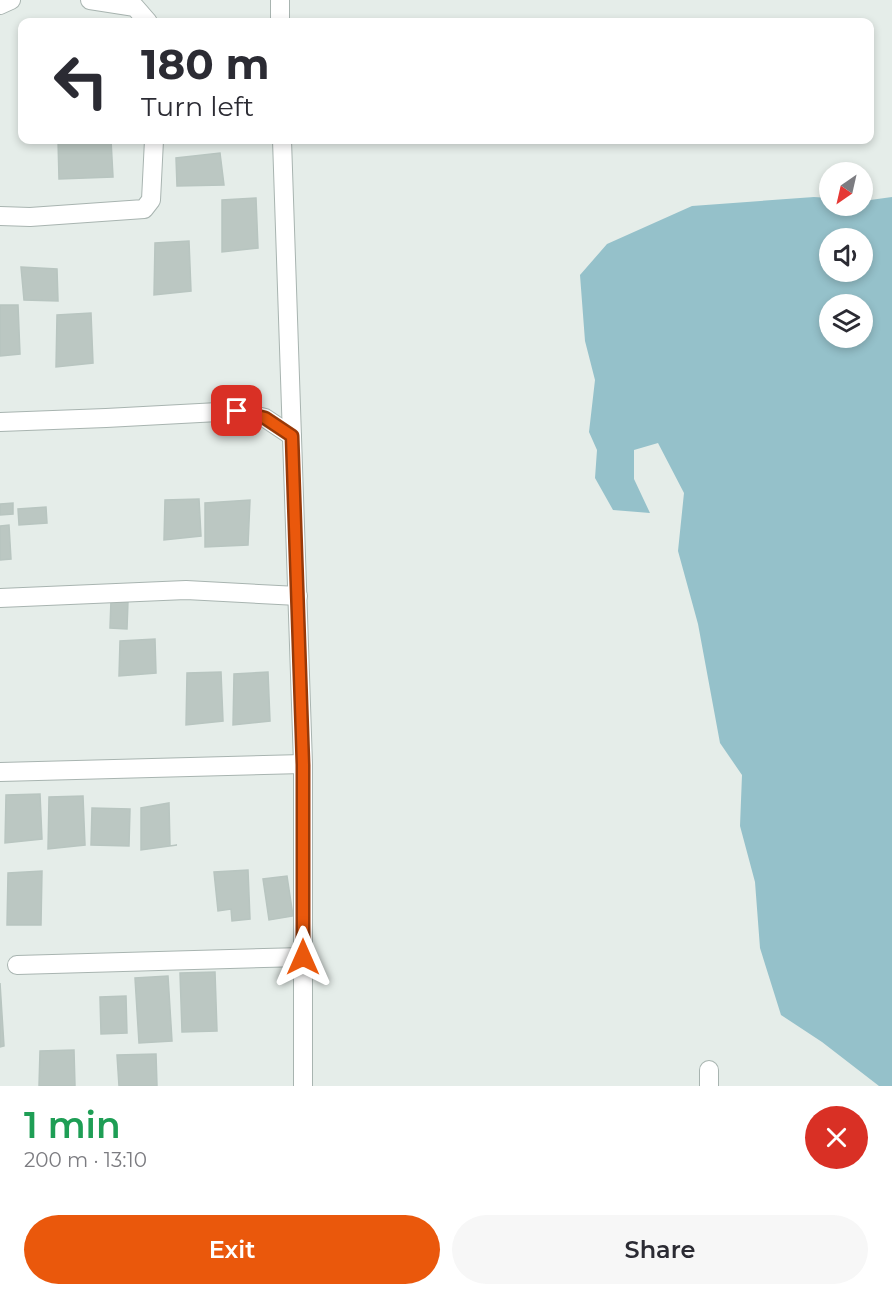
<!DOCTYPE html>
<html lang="en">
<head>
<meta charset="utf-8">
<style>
	:root { --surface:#fff; --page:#f7f7f7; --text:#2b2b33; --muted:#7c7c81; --accent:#ea580c }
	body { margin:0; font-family:Montserrat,sans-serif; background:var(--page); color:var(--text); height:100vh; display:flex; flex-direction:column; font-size:22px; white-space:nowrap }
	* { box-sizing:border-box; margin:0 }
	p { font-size:20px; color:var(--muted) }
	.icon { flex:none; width:33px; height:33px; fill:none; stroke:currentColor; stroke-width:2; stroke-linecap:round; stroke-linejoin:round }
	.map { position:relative; height:1086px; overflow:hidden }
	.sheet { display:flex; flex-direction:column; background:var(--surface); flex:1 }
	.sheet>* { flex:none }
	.banner { position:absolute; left:18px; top:18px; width:856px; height:126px; border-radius:12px; box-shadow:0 3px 9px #0003; background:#fff; color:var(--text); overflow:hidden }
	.needle { width:39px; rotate:214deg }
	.fabs { position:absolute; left:819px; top:162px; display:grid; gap:12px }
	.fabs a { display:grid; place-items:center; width:54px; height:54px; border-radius:50%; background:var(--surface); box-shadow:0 3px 9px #0003; font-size:30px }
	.pin { position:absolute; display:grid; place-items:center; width:51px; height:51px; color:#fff; margin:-26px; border-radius:12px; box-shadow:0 3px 9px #0006 }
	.me { position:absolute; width:66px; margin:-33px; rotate:0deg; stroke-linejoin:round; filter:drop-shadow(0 0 4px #0008) }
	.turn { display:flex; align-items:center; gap:21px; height:126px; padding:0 24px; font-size:27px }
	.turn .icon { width:78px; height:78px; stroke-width:2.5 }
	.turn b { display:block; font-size:42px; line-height:51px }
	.round { display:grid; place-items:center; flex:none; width:63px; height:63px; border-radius:32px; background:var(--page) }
	.summary { display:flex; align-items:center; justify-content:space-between; height:102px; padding:0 24px }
	h1 { font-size:36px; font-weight:600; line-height:45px; color:#1e9e55 }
	.cta { display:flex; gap:12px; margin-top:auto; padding:12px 24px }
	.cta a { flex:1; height:69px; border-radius:36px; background:var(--accent); color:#fff; font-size:24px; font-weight:600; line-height:69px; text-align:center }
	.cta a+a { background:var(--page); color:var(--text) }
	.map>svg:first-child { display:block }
	.water { fill:#95c1ca; fill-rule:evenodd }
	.building { fill:#bbc7c2; stroke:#b8c5c0; stroke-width:1.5 }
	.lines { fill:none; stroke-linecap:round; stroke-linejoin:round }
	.minor-casing { stroke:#a8b4b0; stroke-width:20 }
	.minor { stroke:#fff; stroke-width:18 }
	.route-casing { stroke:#983908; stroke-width:15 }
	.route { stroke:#ea580c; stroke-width:10 }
</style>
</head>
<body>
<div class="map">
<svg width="892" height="1086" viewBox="0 0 892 1086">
	<rect width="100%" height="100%" fill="#e5ede9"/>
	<!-- water -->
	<path class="water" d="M814,197l15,1 1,8h32l1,-5 29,-4v889h-13l-57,-44 -41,-27 -21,-67 -5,-66 -15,-56 2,-51 -22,-32 -22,-119 -20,-73 6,-58 -26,-50 -24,7v29l16,34 -37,-3 -18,-32 2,-28 -8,-18 6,-52 -10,-39 -5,-66 27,-31 85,-38zM830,238h32v34h-32zM830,304h32v34h-32z"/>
	<!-- building -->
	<g class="building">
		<path d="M58,140h53l2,37 -54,2z"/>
		<path d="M220,153l4,32 -47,1 -1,-28z"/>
		<path d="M256,198l2,50 -36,4v-52z"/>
		<path d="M189,241l2,50 -37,4 1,-52z"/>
		<path d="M21,267l36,2 1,32 -34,-1z"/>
		<path d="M0,305h18l2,49 -20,2z"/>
		<path d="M91,313l2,50 -37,4 1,-52z"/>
		<path d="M199,499l2,37 -37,4 1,-40z"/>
		<path d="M250,500l-2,45 -43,2v-44z"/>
		<path d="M13,503v11l-13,1v-11z"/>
		<path d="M46,507l1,16 -28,2 -1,-16z"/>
		<path d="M9,525l2,34 -11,1v-34z"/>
		<path d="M111,600l17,1 -1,28 -17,-1z"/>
		<path d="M155,639l1,34 -37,3 1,-35z"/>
		<path d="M221,672l2,49 -37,4 1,-52z"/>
		<path d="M268,672l2,49 -37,4 1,-51z"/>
		<path d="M40,794l2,45 -37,4 1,-48z"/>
		<path d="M83,796l2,49 -37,4 1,-52z"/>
		<path d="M169,803l1,43 7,-1 -36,5v-42z"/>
		<path d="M92,808l38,1 -1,37 -38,-1z"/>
		<path d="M248,870l2,49 -18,2 -1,-12 -13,2 -4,-39z"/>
		<path d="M42,871l-1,54h-34l1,-52z"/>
		<path d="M287,876l6,40 -24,4 -6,-41z"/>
		<path d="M215,972l2,59 -35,1 -2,-59z"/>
		<path d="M168,976l4,65 -33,2 -4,-65z"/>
		<path d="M0,983l4,63 -4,1z"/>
		<path d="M126,996l1,37 -26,1 -1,-37z"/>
		<path d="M74,1050l1,36h-36l1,-35z"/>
		<path d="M156,1054l1,32h-38l-2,-31z"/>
	</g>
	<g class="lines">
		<defs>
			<g id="minor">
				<path d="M90,0l45,7 13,15"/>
				<path d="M280,0v22"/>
				<path d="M0,5l11,-5"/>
				<path d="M282,140l21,624v322"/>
				<path d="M0,216l30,1 114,-8 7,-9 3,-60"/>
				<path d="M0,422l106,-4 131,-7 28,7 27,18"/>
				<path d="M0,598l186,-8 112,6"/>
				<path d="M0,772l303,-8"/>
				<path d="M17,965l286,-8"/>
				<path d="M709,1070v16"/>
			</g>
		</defs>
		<!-- minor casing -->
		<use href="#minor" class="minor-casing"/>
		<!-- minor -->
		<use href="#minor" class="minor"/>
	</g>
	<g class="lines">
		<defs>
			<path id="route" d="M237,411l28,7 27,18 11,329v192"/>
		</defs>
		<!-- route casing -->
		<use href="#route" class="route-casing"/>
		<!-- route -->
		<use href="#route" class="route"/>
	</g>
</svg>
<div class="fabs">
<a><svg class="needle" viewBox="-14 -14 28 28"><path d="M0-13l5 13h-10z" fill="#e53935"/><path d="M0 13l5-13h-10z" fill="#7c7c81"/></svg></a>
<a><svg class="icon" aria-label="sound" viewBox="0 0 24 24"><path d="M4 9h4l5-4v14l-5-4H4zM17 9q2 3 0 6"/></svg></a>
<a><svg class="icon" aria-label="layers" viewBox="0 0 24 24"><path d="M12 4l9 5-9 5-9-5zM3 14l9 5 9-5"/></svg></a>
</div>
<div class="pin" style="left:237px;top:411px;background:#d93025"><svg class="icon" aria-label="arrive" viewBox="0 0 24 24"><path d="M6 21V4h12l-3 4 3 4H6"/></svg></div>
<svg class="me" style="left:303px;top:957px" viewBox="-20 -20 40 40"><path d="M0-17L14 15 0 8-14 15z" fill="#ea580c" stroke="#fff" stroke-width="4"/></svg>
<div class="banner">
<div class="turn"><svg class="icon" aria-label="left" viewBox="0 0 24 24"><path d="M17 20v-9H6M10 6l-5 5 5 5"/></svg><div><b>180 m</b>Turn left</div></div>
</div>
</div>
<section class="sheet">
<div class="summary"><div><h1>1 min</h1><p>200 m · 13:10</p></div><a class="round" style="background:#d93025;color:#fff"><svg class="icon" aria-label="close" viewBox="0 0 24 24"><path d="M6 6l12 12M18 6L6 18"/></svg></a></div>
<div class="cta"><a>Exit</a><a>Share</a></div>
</section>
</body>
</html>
